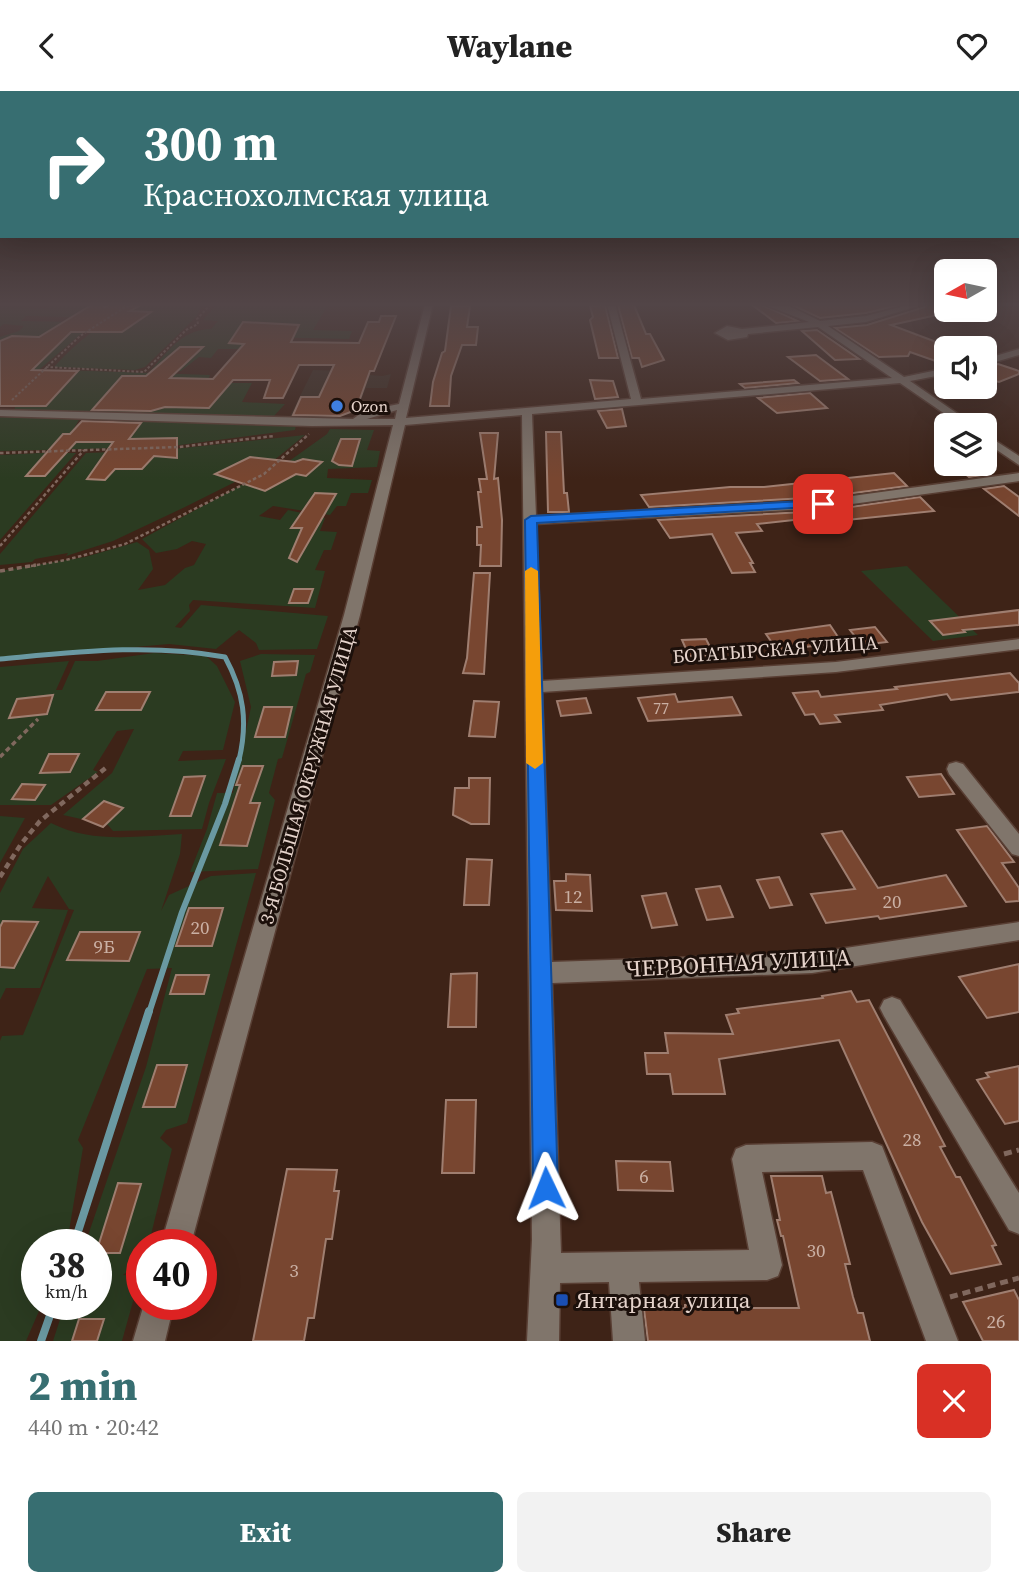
<!DOCTYPE html>
<html lang="en">
<head>
<meta charset="utf-8">
<style>
	:root { --surface:#fff; --page:#f2f2f2; --text:#222; --muted:#767676; --accent:#376e71 }
	body { margin:0; font-family:"Source Serif 4",serif; background:var(--page); color:var(--text); height:100vh; display:flex; flex-direction:column; font-size:26px; white-space:nowrap }
	* { box-sizing:border-box; margin:0 }
	p { font-size:23px; color:var(--muted) }
	.icon { flex:none; width:38px; height:38px; fill:none; stroke:currentColor; stroke-width:2; stroke-linecap:round; stroke-linejoin:round }
	.map { position:relative; height:1250px; overflow:hidden }
	.drawer { display:flex; flex-direction:column; background:var(--surface); flex:1 }
	.drawer>* { flex:none }
	.top-card { position:absolute; left:0px; top:0px; width:1020px; height:147px; box-shadow:0 7px 28px #0002; background:#376e71; color:#fff; overflow:hidden }
	.needle { width:46px; rotate:261deg }
	.tools { position:absolute; left:934px; top:168px; display:grid; gap:14px }
	.tools a { display:grid; place-items:center; width:63px; height:63px; border-radius:10px; background:var(--surface); box-shadow:0 7px 28px #0002; font-size:35px }
	.speed { position:absolute; left:21px; top:1138px; display:flex; gap:14px; font-size:35px; font-weight:700; text-align:center }
	.speed>* { display:grid; place-content:center; width:91px; height:91px; border-radius:50%; background:var(--surface); box-shadow:0 7px 28px #0002; line-height:1 }
	.speed small { font-size:18px; font-weight:400 }
	.speed .limit { border:10px solid #d22; background:#fff; color:#111 }
	.pin { position:absolute; display:grid; place-items:center; width:60px; height:60px; color:#fff; margin:-30px; border-radius:14px; box-shadow:0 4px 10px #0006 }
	.me { position:absolute; width:77px; margin:-38px; rotate:358deg; stroke-linejoin:round; filter:drop-shadow(0 0 5px #0008) }
	.turn { display:flex; align-items:center; gap:24px; height:147px; padding:0 28px; font-size:32px }
	.turn .icon { width:91px; height:91px; stroke-width:2.5 }
	.turn b { display:block; font-size:49px; line-height:60px }
	.round { display:grid; place-items:center; flex:none; width:74px; height:74px; border-radius:10px; background:var(--page) }
	.overview { display:flex; align-items:center; justify-content:space-between; height:119px; padding:0 28px }
	h1 { font-size:42px; font-weight:800; line-height:52px; color:var(--accent) }
	.primary-button { display:flex; gap:14px; margin-top:auto; padding:14px 28px }
	.primary-button a { flex:1; height:80px; border-radius:10px; background:var(--accent); color:#fff; font-size:28px; font-weight:800; line-height:80px; text-align:center }
	.primary-button a+a { background:var(--page); color:var(--text) }
	header { display:flex; justify-content:space-between; align-items:center; height:91px; padding:0 28px; background:var(--surface); font-size:32px; font-weight:800 }
	.map>svg:first-child { display:block }
	.commercial { fill:#3e2f23 }
	.green { fill:#2b3b21 }
	.lines { fill:none; stroke-linecap:round; stroke-linejoin:round }
	.stream-far2 { stroke:#6a99a2; stroke-width:5 }
	.stream-far1 { stroke:#6a99a2; stroke-width:6 }
	.stream { stroke:#6a99a2; stroke-width:8 }
	.building { fill:#784630; stroke:#9f7e70; stroke-width:2 }
	.minor-casing { stroke:#593f34; stroke-width:3 }
	.path-far4 { stroke:#80685e; stroke-width:2; stroke-dasharray:2.5 2; stroke-linecap:butt }
	.path-far3 { stroke:#80685e; stroke-width:2.5; stroke-dasharray:3.5 2.5; stroke-linecap:butt }
	.path-far2 { stroke:#80685e; stroke-width:3.5; stroke-dasharray:5 3.5; stroke-linecap:butt }
	.path-far1 { stroke:#80685e; stroke-width:4.5; stroke-dasharray:6 4.5; stroke-linecap:butt }
	.path { stroke:#80685e; stroke-width:5; stroke-dasharray:8 5; stroke-linecap:butt }
	.minor { fill:#80756b; fill-rule:evenodd }
	.route { fill:#1a73e8; stroke:#114b97; stroke-width:2 }
	.slow { fill:#f59e0b }
	.shop-dot { fill:#3f7fe0; stroke:#1c100b; stroke-width:2.5 }
	.transit-dot { fill:#1a4fb4; stroke:#1c100b; stroke-width:2.5 }
	.labels { text-anchor:middle; stroke-width:6; stroke-linejoin:round; paint-order:stroke }
	.far-poi-label { font-size:16px; fill:#e5d3cb; stroke:#1c100b; text-anchor:start }
	.number-label { font-size:16px; fill:#cab0a4 }
	.street-label { font-size:19px; fill:#e5d3cb; stroke:#1c100b }
	.near-number-label { font-size:19px; fill:#cab0a4 }
	.near-street-label { font-size:23px; fill:#e5d3cb; stroke:#1c100b }
	.near-poi-label { font-size:23px; fill:#e5d3cb; stroke:#1c100b; text-anchor:start }
</style>
</head>
<body>
<header><svg class="icon" aria-label="back" viewBox="0 0 24 24"><path d="M15 5l-7 7 7 7"/></svg>Waylane<svg class="icon" aria-label="heart" viewBox="0 0 24 24"><path d="M12 20l-8-8c-3-5 5-10 8-4 3-6 11-1 8 4z"/></svg></header>
<div class="map">
<svg width="1019" height="1250" viewBox="0 0 1019 1250">
	<rect width="100%" height="100%" fill="#3e2317"/>
	<!-- commercial -->
	<path class="commercial" d="M313,279l35,1 -1,2 35,3 9,-2 -4,14h-21l-9,22 -27,10 -40,-4z"/>
	<!-- green -->
	<g class="green">
		<path d="M45,213h85l-25,14 -79,-2 -5,5 55,1 11,7 -87,74v-66l19,-6 5,-5 -20,-2 -4,3v-20l48,1 7,-4z"/>
		<path d="M136,213h66l-5,12 -52,51 -10,3 -81,-3c23,-27 52,-46 82,-63z"/>
		<path d="M217,213h112l-16,26 39,1 -3,8 -91,-2 -8,12h-32l-7,9 -12,-1 -18,14h-31c18,-20 33,-42 61,-42l7,-8 -15,-1z"/>
		<path d="M63,279l147,5 -3,8h45l-10,19 43,2 -11,12 -5,2 -255,-7 1,-4 38,-35z"/>
		<path d="M0,326l80,1 -8,14h25l14,-14 185,7 -1,5 -130,17 -165,4z"/>
		<path d="M330,338l44,1 -7,20 13,1 -3,16 -49,2 -1,9 45,2 -4,13h-17l-5,13h-9l-7,9 -57,-9 -14,10 21,4 8,-10 37,8 -5,13 17,1 -6,18h-7l-9,20 10,1 -10,37 -122,-8 -4,5 1,6 -15,16 6,1 20,-23 127,11 -11,33 -58,1 -3,-7 -17,-13 -23,19 -47,-5 -169,15v-88l85,-14 52,-15 12,8 4,19 -15,21 27,-5 20,-17 9,-3 12,-21 -14,-3 -15,8 -21,4 -14,-14 116,-63 20,-7 49,-35z"/>
		<path d="M305,344l-38,31 -82,41 -72,34 -47,15 2,-3 -33,6 -3,3 -32,3v-11l86,-101 78,-3z"/>
		<path d="M41,362h35l-76,87v-85z"/>
		<path d="M907,475l7,7 64,62 -45,6 -72,-70z"/>
		<path d="M154,562l52,3 11,10 18,36 -12,48 -40,1 -5,10 48,-2 -17,44 -7,26 -89,2 -5,-6 -45,-10 49,-42 22,-44 -17,2 -24,39 5,2 -47,33h-51v-138l69,-6 -13,29h6l13,-29h22z"/>
		<path d="M261,563l54,1 -5,17 -4,2 -24,84 -4,1 -9,34 6,7 -17,69 -68,3 17,-43 10,-36h16l18,-86 -11,-46z"/>
		<path d="M0,725l25,2 -25,45z"/>
		<path d="M51,732c41,21 87,13 131,11l-2,20 -19,57 8,-16 42,-19 45,-3 -69,250 -21,7 -6,8 12,11 -23,94 -7,1 -3,19 -16,12 17,1 -18,65h-69l12,-37h31v-60h-11l61,-177 26,-99 -25,1 -69,171 5,8 -14,83 -5,13h-27v60h5l-16,37h-26v-300l2,-5 21,-1 51,-125 -5,-1 -21,-33 -16,32 36,2 -28,78h-34l-6,12v-107l23,-44z"/>
	</g>
	<g class="lines">
		<!-- stream-far2 -->
		<path class="stream-far2" d="M0,568c76,-7 150,-16 225,-2 19,35 23,65 14,103"/>
		<!-- stream-far1 -->
		<path class="stream-far1" d="M149,922l33,-101 43,-108 14,-45"/>
		<!-- stream -->
		<g class="stream">
			<path d="M74,1153l75,-233"/>
			<path d="M41,1250l13,-37"/>
		</g>
	</g>
	<!-- building -->
	<g class="building">
		<path d="M93,213h9l3,3 5,-3 29,2 -9,5 21,1 -29,20h-51l-39,38 46,1 -32,35h-46v-65l12,-5 27,1z"/>
		<path d="M751,213h9l38,17 -22,2z"/>
		<path d="M790,213h114l-38,9 -46,5z"/>
		<path d="M927,213h20v6h13l-69,15 56,21v19l-37,-13 -2,4 -29,1 -44,-29 32,-3 58,-18z"/>
		<path d="M605,214l13,53h-19l-9,-38 3,-3 -3,-11z"/>
		<path d="M618,214h16l12,29h4l14,26 -22,7 -3,-9h-7z"/>
		<path d="M451,215h19l-3,21h11l-2,18h-14l-11,31 -2,30h-19l3,-24 9,-29 3,-2z"/>
		<path d="M381,225h15l-22,55h-4l-14,39 -16,6 -47,-1 8,-18h18l15,-32h-35l-16,33h-19l6,-18h-37l-24,28 -44,-1 -14,4 -59,-1 30,-34h24l34,-29h23l-33,31 43,1 31,-35 -15,-1 14,-21 56,3 -8,17 68,1 9,-21h11z"/>
		<path d="M817,239l42,29 -24,1 -33,-29z"/>
		<path d="M816,264l32,24 -28,2 -32,-24z"/>
		<path d="M998,273l21,7v3l-20,8 -14,-4v-11z"/>
		<path d="M590,289l23,1 5,16 -23,2z"/>
		<path d="M794,289l4,3 -53,5 -5,-4z"/>
		<path d="M810,302l17,15 -50,5 -19,-15z"/>
		<path d="M622,318l4,17 -19,2 -9,-17z"/>
		<path d="M82,330l59,2 -12,16 48,-1v20l-23,-2 -12,13h-27l-10,11 -18,-1 26,-37h-37l-31,34h-19l37,-42h7z"/>
		<path d="M546,341h15l3,61h3l2,19h-21z"/>
		<path d="M480,342h18l-4,46 4,-1 4,42 -1,46h-21l1,-21h-4v-18h5l-4,-35h3l-2,-13h8z"/>
		<path d="M341,348h19l-8,27 -13,-1 -7,-4z"/>
		<path d="M250,366l45,5 8,-3 19,3 -16,14 -10,-2 -31,17 -50,-17z"/>
		<path d="M976,373l13,10 -20,3 -13,-10z"/>
		<path d="M894,382l13,13 -84,11 -174,10 -8,-12 89,-8h34z"/>
		<path d="M1004,395l15,11v19l-35,-27z"/>
		<path d="M315,402l21,1 -39,68 -8,-4 13,-30h-11z"/>
		<path d="M920,406l14,14 -126,13 -5,-5 -46,5 5,7 -26,2 17,30h-3l5,9 -23,1 -20,-39 -42,4 -12,-18 165,-9z"/>
		<path d="M474,482h16l-6,101 -21,-1 4,-15z"/>
		<path d="M294,498h19l-5,14h-19z"/>
		<path d="M1019,519v15l-56,5 2,2 -22,3 -13,-14z"/>
		<path d="M830,534l12,18 -65,7 -11,-16z"/>
		<path d="M875,536l12,15 -25,3 -12,-15z"/>
		<path d="M706,548l8,16 -25,1 -7,-16z"/>
		<path d="M298,570l-2,14 -24,1 2,-14z"/>
		<path d="M1010,582l9,10v9l-68,8 -4,-6 -67,11 3,5 -48,5 5,7 -20,2 -6,-10 -9,1 -12,-22 25,-2 3,6 76,-8 -2,-2z"/>
		<path d="M106,601h44l-9,18h-45z"/>
		<path d="M675,603l3,8 54,-5 9,18 -93,6 -10,-23z"/>
		<path d="M53,604l-6,19 -38,4 8,-19z"/>
		<path d="M586,607l5,15 -30,3 -4,-15z"/>
		<path d="M474,610l25,1 -4,35 -26,-1z"/>
		<path d="M264,616h28l-7,30h-30z"/>
		<path d="M49,663h30l-9,18 -30,1z"/>
		<path d="M243,675h20l-13,37h10l-13,43 -27,-1 20,-60h-4z"/>
		<path d="M941,683l13,20 -35,3 -12,-20z"/>
		<path d="M205,685l-14,40h-21l14,-39z"/>
		<path d="M469,687h21l-1,46h-18l-18,-9 2,-27h14z"/>
		<path d="M22,693l23,1 -10,15 -23,-1z"/>
		<path d="M104,710l19,7 -20,19 -20,-8z"/>
		<path d="M987,735l27,36 -12,1 17,25v13l-13,1 -49,-72z"/>
		<path d="M842,740l36,57 68,-13 20,31 -86,13 -2,-3 -52,7 -15,-29 44,-5 -33,-55z"/>
		<path d="M467,768l25,1 -3,45h-25z"/>
		<path d="M566,783l24,1 2,36 -36,-1 -2,-29h12z"/>
		<path d="M779,786l13,28 -22,3 -13,-28z"/>
		<path d="M720,795l13,31 -26,3 -11,-31z"/>
		<path d="M666,802l11,32 -25,3 -10,-32z"/>
		<path d="M189,817h34l-11,38h-36z"/>
		<path d="M3,830l35,1 -24,46 -14,-1v-40z"/>
		<path d="M80,841h60l-11,29 -62,-1z"/>
		<path d="M1019,873v48l-32,6 -28,-41z"/>
		<path d="M477,882l-1,54h-28l3,-53z"/>
		<path d="M176,884h33l-5,19h-34z"/>
		<path d="M851,900l6,11 12,-2 76,146 -5,1 16,30h4l36,68 -4,1 9,18 -50,10 -29,-52 -83,-182 -120,19 6,35h-52l-3,-20h-23l-2,-21h23l-3,-20 68,1 -7,-19 13,-2 -2,-4 86,-11 -1,-2z"/>
		<path d="M157,974h30l-12,42h-32z"/>
		<path d="M1019,975v55l-14,3 -28,-44 12,-3 -3,-4z"/>
		<path d="M446,1009h30l-2,73h-32z"/>
		<path d="M616,1070l54,1 3,29 -55,-1z"/>
		<path d="M287,1078l50,1 -3,21h5l-7,48h-6l-12,79h-6l-4,23h-51z"/>
		<path d="M771,1085h51l4,17 5,-1 19,72h-5l8,33 5,16h5l7,28h-222l-4,-32 41,-1v-3h15l1,3h98l-16,-72h-2l-4,-16h3z"/>
		<path d="M118,1092l23,1 -21,69h-24z"/>
		<path d="M1014,1199l5,10v41h-36l-20,-39z"/>
		<path d="M79,1228h25l-7,22h-25z"/>
	</g>
	<g class="lines">
		<defs>
			<g id="minor">
				<path d="M425,213h8l-27,114 225,-19 -24,-95h8l26,95 251,-21 -74,-51 -70,7 -1,3 -19,3 -13,-7 12,-7 15,3 67,-7 -46,-18 24,1 33,16 46,-5 46,-12h12l-58,18 -38,4 76,51 43,-9v6l-37,7 64,44h-13l-61,-42 -368,31 4,102 287,-16 196,-27v8l-196,27 -287,16 6,157 294,-19 183,-23v10l-183,23 -294,20 10,270 260,-9 207,-31v18l-207,33 -260,10 9,270 188,-3 -17,-91 4,-10 10,-4 126,-3 10,4 76,195h-32l-63,-171 -101,2 20,93 -4,11 -11,4 -128,2 6,59h-32l-4,-59 -49,1 -1,58h-32l5,-101 -10,-825 -117,10 -45,190 -169,629h-30l183,-629 49,-190 -81,1 -312,-10v-6l353,9 11,-8 35,-7zM397,319l-2,9h-28z"/>
				<path d="M1019,258v6l-34,10v-6z"/>
				<path d="M985,343l34,22v9l-34,-23z"/>
				<path d="M956,671l7,2 56,70v22l-7,-2 -63,-80 -2,-5 2,-5z"/>
				<path d="M892,906l8,3 119,193v41l-10,-4 -125,-214 -4,-8 4,-8z"/>
				<path d="M144,1213h30l-9,37h-32z"/>
			</g>
		</defs>
		<!-- minor casing -->
		<use href="#minor" class="minor-casing"/>
		<!-- path-far4 -->
		<g class="path-far4">
			<path d="M46,276l98,5 42,-42 12,-6 -1,-5 14,-15"/>
			<path d="M12,309l68,-64 50,-32"/>
		</g>
		<!-- path-far3 -->
		<g class="path-far3">
			<path d="M0,362l179,-6 95,-11"/>
			<path d="M0,455l84,-96"/>
			<path d="M25,476l41,-7 59,-16 139,-70 45,-40"/>
		</g>
		<!-- path-far2 -->
		<g class="path-far2">
			<path d="M0,480l36,-6"/>
			<path d="M0,666l38,-38"/>
		</g>
		<!-- path-far1 -->
		<path class="path-far1" d="M0,786l21,-33 19,-23 68,-55"/>
		<!-- path -->
		<g class="path">
			<path d="M1004,1063l15,-4"/>
			<path d="M950,1206l69,-19"/>
		</g>
		<!-- minor -->
		<use href="#minor" class="minor"/>
	</g>
	<!-- sky -->
	<linearGradient id="sky" x2="0" y2="1"><stop stop-color="#22130d"/><stop offset="0.55" stop-color="#524547"/><stop offset="1" stop-color="#524547" stop-opacity="0"/></linearGradient>
	<rect width="1019" height="388" fill="url(#sky)"/>
	<!-- route -->
	<path class="route" d="M823,409l4,1v5l-290,17 21,665 -3,9 -9,3 -9,-3 -4,-9 -8,-668 6,-4z"/>
	<!-- slow -->
	<path class="slow" d="M531,476l7,4 5,192 -8,6 -9,-6 -1,-192z"/>
	<!-- markers -->
	<circle class="shop-dot" cx="337" cy="315" r="7"/>
	<rect class="transit-dot" x="555" y="1202" width="14" height="14" rx="3.5"/>
	<g class="labels">
		<!-- far-poi labels -->
		<g class="far-poi-label">
			<text x="351" y="321">Ozon</text>
		</g>
		<!-- number labels -->
		<g class="number-label">
			<text x="661" y="623">77</text>
		</g>
		<!-- street labels -->
		<g class="street-label">
			<text transform="translate(775 558) rotate(-4)" y="7">БОГАТЫРСКАЯ УЛИЦА</text>
			<text transform="translate(308 684) rotate(-74)" y="7">3-Я БОЛЬШАЯ ОКРУЖНАЯ УЛИЦА</text>
		</g>
		<!-- near-number labels -->
		<g class="near-number-label">
			<text x="573" y="812">12</text>
			<text x="892" y="817">20</text>
			<text x="200" y="843">20</text>
			<text x="104" y="862">9Б</text>
			<text x="912" y="1055">28</text>
			<text x="644" y="1092">6</text>
			<text x="816" y="1166">30</text>
			<text x="294" y="1186">3</text>
			<text x="996" y="1237">26</text>
		</g>
		<!-- near-street labels -->
		<g class="near-street-label">
			<text transform="translate(738 872) rotate(-3)" y="8">ЧЕРВОННАЯ УЛИЦА</text>
		</g>
		<!-- near-poi labels -->
		<g class="near-poi-label">
			<text x="576" y="1217">Янтарная улица</text>
		</g>
	</g>
</svg>
<div class="tools">
<a><svg class="needle" viewBox="-14 -14 28 28"><path d="M0-13l5 13h-10z" fill="#e53935"/><path d="M0 13l5-13h-10z" fill="#767676"/></svg></a>
<a><svg class="icon" aria-label="sound" viewBox="0 0 24 24"><path d="M4 9h4l5-4v14l-5-4H4zM17 9q2 3 0 6"/></svg></a>
<a><svg class="icon" aria-label="layers" viewBox="0 0 24 24"><path d="M12 4l9 5-9 5-9-5zM3 14l9 5 9-5"/></svg></a>
</div>
<div class="speed"><div>38<small>km/h</small></div><div class="limit">40</div></div>
<div class="pin" style="left:823px;top:413px;background:#d93025"><svg class="icon" aria-label="arrive" viewBox="0 0 24 24"><path d="M6 21V4h12l-3 4 3 4H6"/></svg></div>
<svg class="me" style="left:546px;top:1097px" viewBox="-20 -20 40 40"><path d="M0-17L14 15 0 8-14 15z" fill="#1a73e8" stroke="#fff" stroke-width="4"/></svg>
<div class="top-card">
<div class="turn"><svg class="icon" aria-label="right" viewBox="0 0 24 24"><path d="M7 20v-9h11M14 6l5 5-5 5"/></svg><div><b>300 m</b>Краснохолмская улица</div></div>
</div>
</div>
<section class="drawer">
<div class="overview"><div><h1>2 min</h1><p>440 m · 20:42</p></div><a class="round" style="background:#d93025;color:#fff"><svg class="icon" aria-label="close" viewBox="0 0 24 24"><path d="M6 6l12 12M18 6L6 18"/></svg></a></div>
<div class="primary-button"><a>Exit</a><a>Share</a></div>
</section>
</body>
</html>
